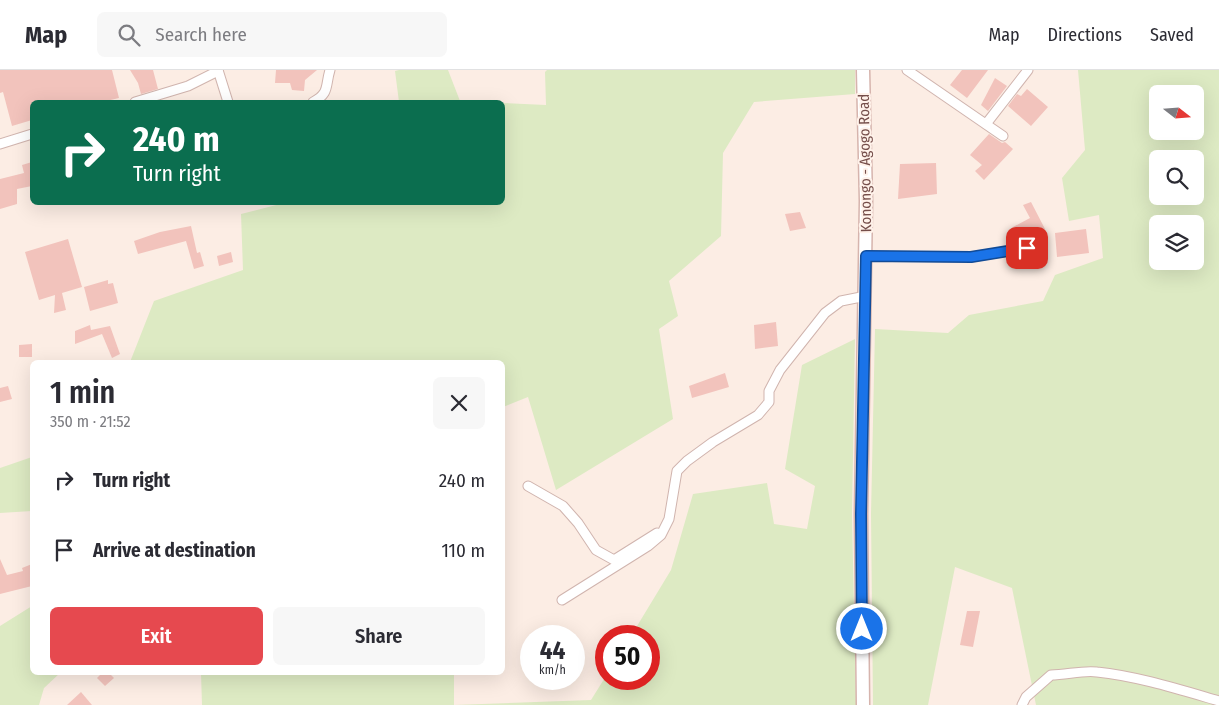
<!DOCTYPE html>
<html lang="en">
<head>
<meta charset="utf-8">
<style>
	:root { --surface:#fff; --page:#f7f7f7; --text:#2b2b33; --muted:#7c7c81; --line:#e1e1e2; --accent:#e6494f }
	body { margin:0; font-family:"Fira Sans Condensed",sans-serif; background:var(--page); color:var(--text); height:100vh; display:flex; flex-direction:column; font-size:19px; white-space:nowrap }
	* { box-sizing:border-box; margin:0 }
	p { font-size:16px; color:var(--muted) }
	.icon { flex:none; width:28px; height:28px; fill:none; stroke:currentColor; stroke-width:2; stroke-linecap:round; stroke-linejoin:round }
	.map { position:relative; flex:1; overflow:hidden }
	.sheet { position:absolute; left:30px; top:290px; width:475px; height:315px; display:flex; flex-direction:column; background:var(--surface); border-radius:8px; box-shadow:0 5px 20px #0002 }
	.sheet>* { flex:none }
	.top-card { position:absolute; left:30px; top:30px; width:475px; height:105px; border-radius:8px; box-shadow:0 5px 20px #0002; background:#0b6e4f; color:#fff; overflow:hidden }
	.needle { width:32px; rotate:107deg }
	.buttons { position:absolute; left:1149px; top:15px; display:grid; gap:10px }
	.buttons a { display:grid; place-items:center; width:55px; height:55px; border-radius:8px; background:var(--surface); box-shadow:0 5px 20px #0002; font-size:25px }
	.speed { position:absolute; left:520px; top:555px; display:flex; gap:10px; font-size:25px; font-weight:700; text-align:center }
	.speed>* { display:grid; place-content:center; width:65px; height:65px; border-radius:50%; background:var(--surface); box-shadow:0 5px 20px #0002; line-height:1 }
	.speed small { font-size:12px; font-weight:400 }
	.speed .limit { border:8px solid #d22; background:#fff; color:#111 }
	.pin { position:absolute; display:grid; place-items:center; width:42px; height:42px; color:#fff; margin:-21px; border-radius:10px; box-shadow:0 2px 8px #0006 }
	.me { position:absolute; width:55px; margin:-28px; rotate:0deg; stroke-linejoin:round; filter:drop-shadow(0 0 4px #0008) }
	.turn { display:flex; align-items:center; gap:18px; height:105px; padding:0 20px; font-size:22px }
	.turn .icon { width:65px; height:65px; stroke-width:2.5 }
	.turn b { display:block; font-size:35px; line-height:42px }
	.round { display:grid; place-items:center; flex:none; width:52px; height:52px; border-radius:8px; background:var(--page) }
	.head { display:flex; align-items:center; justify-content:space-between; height:85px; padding:0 20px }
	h1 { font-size:30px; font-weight:600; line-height:38px }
	.primary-button { display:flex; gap:10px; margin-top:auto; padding:10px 20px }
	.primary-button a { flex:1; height:58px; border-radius:8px; background:var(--accent); color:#fff; font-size:20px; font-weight:600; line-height:58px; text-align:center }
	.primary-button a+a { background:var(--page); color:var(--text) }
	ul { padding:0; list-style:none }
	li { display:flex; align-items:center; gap:15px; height:70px; padding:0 20px }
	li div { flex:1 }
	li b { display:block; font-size:19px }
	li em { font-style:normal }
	header { display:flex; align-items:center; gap:30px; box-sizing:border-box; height:70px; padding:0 25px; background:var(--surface); border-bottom:1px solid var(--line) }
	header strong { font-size:24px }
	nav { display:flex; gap:28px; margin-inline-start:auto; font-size:18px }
	.search { width:350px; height:45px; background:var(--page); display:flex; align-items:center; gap:12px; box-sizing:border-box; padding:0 18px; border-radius:8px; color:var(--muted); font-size:19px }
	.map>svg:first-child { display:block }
	.green { fill:#ddeac3; fill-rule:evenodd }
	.building { fill:#f2c3bc }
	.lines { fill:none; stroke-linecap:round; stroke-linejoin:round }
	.minor-casing { stroke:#d0b4ae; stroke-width:11 }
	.secondary-casing { stroke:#d6b4ad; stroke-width:15 }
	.minor { stroke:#fff; stroke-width:9 }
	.secondary { stroke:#fff; stroke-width:12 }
	.route-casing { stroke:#114b97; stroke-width:12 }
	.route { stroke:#1a73e8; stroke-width:9 }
	.labels { text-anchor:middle; stroke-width:4; stroke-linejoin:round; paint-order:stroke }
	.street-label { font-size:15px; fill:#754e4a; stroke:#fff2ea }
</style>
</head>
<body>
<header>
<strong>Map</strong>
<div class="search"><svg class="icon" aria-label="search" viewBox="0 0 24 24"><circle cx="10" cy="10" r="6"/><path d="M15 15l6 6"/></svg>Search here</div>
<nav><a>Map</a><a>Directions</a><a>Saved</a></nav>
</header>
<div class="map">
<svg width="1219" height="635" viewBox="0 0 1219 635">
	<rect width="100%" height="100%" fill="#fcede4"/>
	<!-- green -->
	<g class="green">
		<path d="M399,0h49l12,31 23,1h-84l-4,-31z"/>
		<path d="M547,0h308v24l-101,8 -31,51 -2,83 -52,45 9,35 -19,13 14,90 -117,71 -28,-93 -25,10 -1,-45h-372l24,-61 89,-31 -2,-56 43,-11 218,-1 1,-99 43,2 -1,-33z"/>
		<path d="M1078,0h141v635h-183l-24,-117 -57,-21 -27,138h-55l-2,-191 4,-185 73,4 21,-18 74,-14 12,-26 48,-17 -4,-43 -30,6 -7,-43 23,-28zM1158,24h37v37h-37zM1158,89h37v37h-37zM1158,154h37v37h-37z"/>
		<path d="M855,269l-3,175 4,191h-654l-1,-32h253v32l137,-5 15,-24v3h43v-43h-18l40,-66 22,-76 74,-11 7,41 33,5 8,-43 -30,-17 17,-104z"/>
		<path d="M32,387v54l-32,2v-45z"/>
		<path d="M32,536v66l28,1 -16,15 -5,17h-39v-79z"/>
	</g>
	<!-- building -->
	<g class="building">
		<path d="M0,0h112l7,28 -17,4h-70v18l-20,6 -9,-34 -3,1z"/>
		<path d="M130,0h23l5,19 -17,5 -3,-11z"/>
		<path d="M276,0h41l-12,10 -1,11 -12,-1 -2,-7h-15z"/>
		<path d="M962,0h26l-21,28 -17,-13z"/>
		<path d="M995,8l12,8 -19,25 -7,-6z"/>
		<path d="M1027,19l21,18 -17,19 -23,-20 9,-12 4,2z"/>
		<path d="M989,64l13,9 3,-1 8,7 -29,31 -9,-9 7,-6 -12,-10z"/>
		<path d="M32,92v24l-15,3v15l-17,5v-30l24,-6 -2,-8z"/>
		<path d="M936,93l1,31 -39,5 2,-35z"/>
		<path d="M1031,132l14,27 -25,12 -7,-14 17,-9 -7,-13z"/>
		<path d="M800,142l6,16 -16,3 -5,-17z"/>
		<path d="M191,156l6,27 3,-1 4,14 -10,3 -8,-28 -48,13 -4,-13 26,-9z"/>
		<path d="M1086,159l3,24 -32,4 -2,-24z"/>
		<path d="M68,169l14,48 -20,6 4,17 -12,3 1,-18 -16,5 -14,-48z"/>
		<path d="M231,182l2,10 -14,4 -2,-10z"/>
		<path d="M108,210v4l5,-1 5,20 -28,8 -6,-24z"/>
		<path d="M776,252l2,24 -23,3 -1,-24z"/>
		<path d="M90,255l1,5 19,-4 10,28 -8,4 -10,-24 -27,10v-13z"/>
		<path d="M32,274v13h-13v-12z"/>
		<path d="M725,303l4,14 -37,11 -3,-12z"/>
		<path d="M8,316l4,13 -12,3v-14z"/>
		<path d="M0,489l7,16 16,-4 -1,-3 10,-4v22l-32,8z"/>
		<path d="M967,541h13l-7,36 -13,-2z"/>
		<path d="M103,602h5l6,6 -9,8 -8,-8z"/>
		<path d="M81,622l11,13h-25z"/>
	</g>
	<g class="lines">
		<defs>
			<g id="minor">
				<path d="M218,0l10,32"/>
				<path d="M907,0l96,66"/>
				<path d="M135,32l53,-16 30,-15"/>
				<path d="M313,32c17,-9 12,-16 17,-32"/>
				<path d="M986,54l42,-54"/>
				<path d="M0,74l32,-10"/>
				<path d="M866,186l105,1 56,-9"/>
				<path d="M528,416l35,20 15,17 18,27 18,10 43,-27"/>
				<path d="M562,530l86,-54 13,-11 8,-16 8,-48 10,-10 26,-19 45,-27 11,-13v-11l11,-21 45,-57 16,-12 25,-5"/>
				<path d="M1022,635l4,-8 25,-22c15,0 32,-5 46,-3 40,4 84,18 122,29"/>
			</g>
			<path id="secondary" d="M863,0l3,131 -5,313 2,191"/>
		</defs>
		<!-- minor casing -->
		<use href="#minor" class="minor-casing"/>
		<!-- secondary casing -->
		<use href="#secondary" class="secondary-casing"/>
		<!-- minor -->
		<use href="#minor" class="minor"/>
		<!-- secondary -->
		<use href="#secondary" class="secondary"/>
	</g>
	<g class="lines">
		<defs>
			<path id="route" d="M862,559l-1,-115 5,-258 105,1 56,-9"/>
		</defs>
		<!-- route casing -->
		<use href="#route" class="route-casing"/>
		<!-- route -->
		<use href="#route" class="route"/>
	</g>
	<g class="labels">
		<!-- street labels -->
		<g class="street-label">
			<text transform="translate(865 93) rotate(-91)" y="5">Konongo - Agogo Road</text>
		</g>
	</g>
</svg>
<div class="buttons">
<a><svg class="needle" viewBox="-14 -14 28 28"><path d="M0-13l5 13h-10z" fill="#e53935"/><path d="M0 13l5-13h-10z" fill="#7c7c81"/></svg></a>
<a><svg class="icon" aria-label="search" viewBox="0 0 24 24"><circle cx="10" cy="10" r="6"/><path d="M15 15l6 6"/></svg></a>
<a><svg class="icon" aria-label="layers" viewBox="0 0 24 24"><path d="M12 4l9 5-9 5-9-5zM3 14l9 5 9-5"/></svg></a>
</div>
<div class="speed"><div>44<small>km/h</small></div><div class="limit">50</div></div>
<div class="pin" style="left:1027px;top:178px;background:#d93025"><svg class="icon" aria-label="arrive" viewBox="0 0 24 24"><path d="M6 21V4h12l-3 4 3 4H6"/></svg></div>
<svg class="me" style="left:862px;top:559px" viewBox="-20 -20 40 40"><circle r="17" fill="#1a73e8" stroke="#fff" stroke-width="3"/><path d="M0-11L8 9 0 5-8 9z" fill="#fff"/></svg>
<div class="top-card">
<div class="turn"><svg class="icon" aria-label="right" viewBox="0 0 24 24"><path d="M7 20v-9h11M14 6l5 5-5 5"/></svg><div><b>240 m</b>Turn right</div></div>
</div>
<section class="sheet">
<div class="head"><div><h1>1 min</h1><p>350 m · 21:52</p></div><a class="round"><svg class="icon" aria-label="close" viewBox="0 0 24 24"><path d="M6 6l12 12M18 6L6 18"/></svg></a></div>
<ul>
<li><svg class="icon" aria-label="right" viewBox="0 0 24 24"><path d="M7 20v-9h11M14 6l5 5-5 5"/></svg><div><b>Turn right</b></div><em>240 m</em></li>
<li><svg class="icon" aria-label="arrive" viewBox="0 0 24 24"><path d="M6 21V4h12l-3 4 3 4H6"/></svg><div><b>Arrive at destination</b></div><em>110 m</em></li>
</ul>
<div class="primary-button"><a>Exit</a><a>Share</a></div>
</section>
</div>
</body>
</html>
